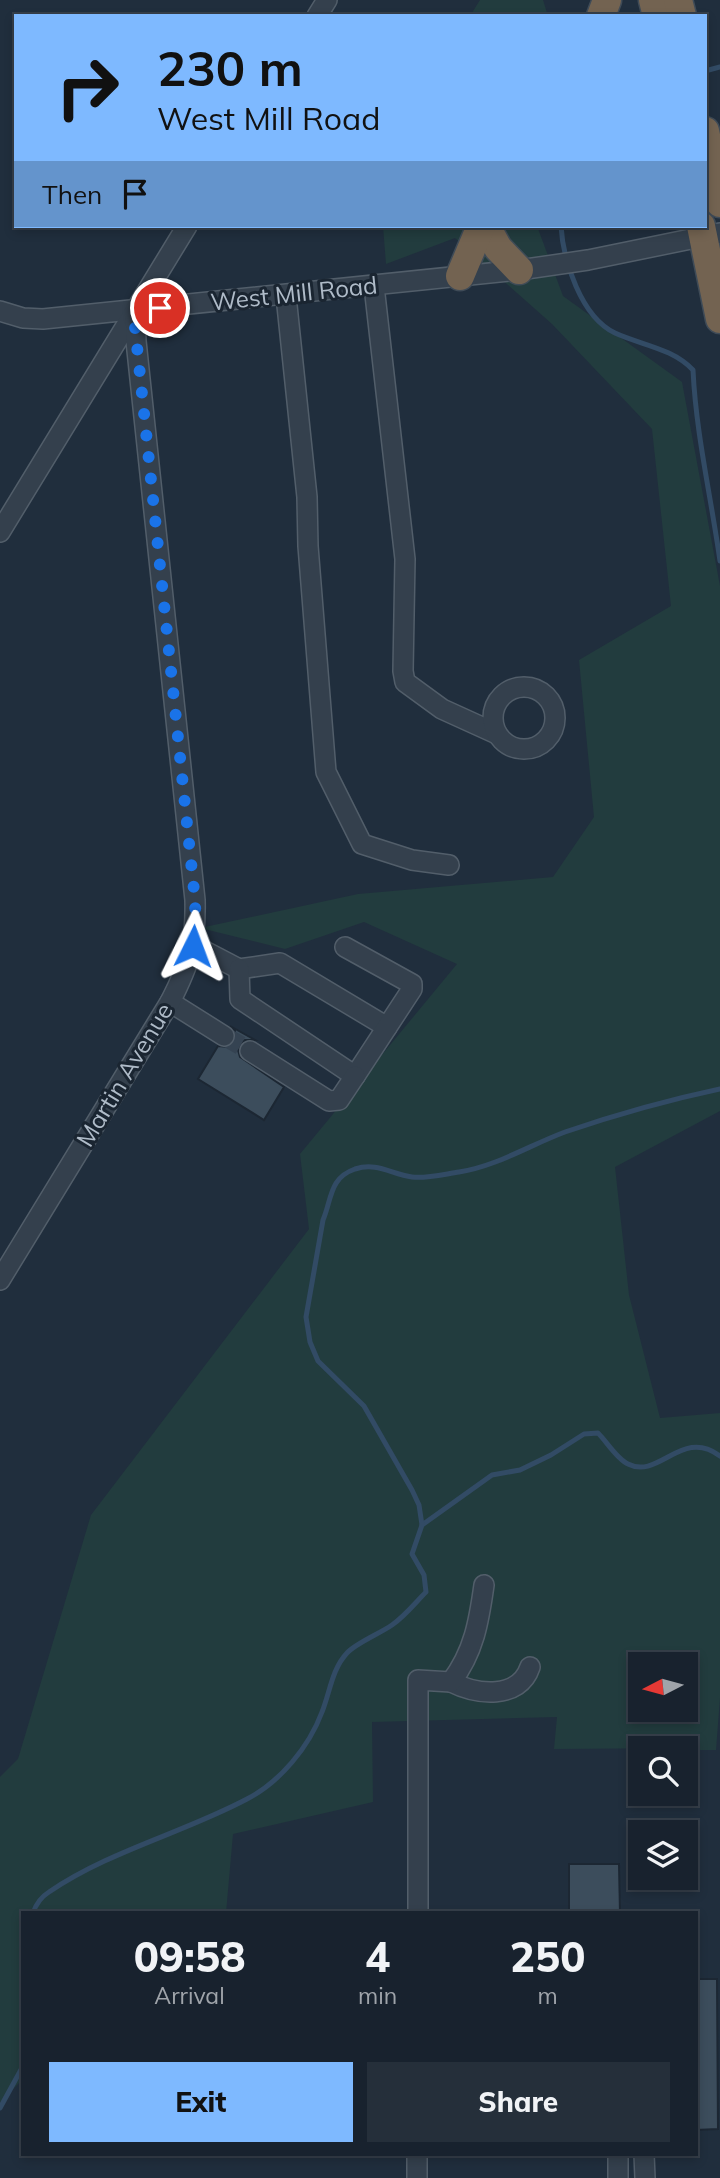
<!DOCTYPE html>
<html lang="en">
<head>
<meta charset="utf-8">
<style>
	:root { --surface:#18222e; --page:#252f3a; --text:#f1f3f6; --muted:#9fa4aa; --line:#363f4a; --accent:#7eb9ff }
	body { margin:0; font-family:Mulish,sans-serif; background:var(--page); color:var(--text); height:100vh; display:flex; flex-direction:column; font-size:26px; white-space:nowrap }
	* { box-sizing:border-box; margin:0 }
	p { font-size:23px; color:var(--muted) }
	.icon { flex:none; width:38px; height:38px; fill:none; stroke:currentColor; stroke-width:2; stroke-linecap:round; stroke-linejoin:round }
	.map { position:relative; flex:1; overflow:hidden }
	.panel { position:absolute; left:21px; top:1911px; width:677px; height:245px; display:flex; flex-direction:column; background:var(--surface); border-radius:0px; box-shadow:0 4px 10px #0003,0 0 0 2px var(--line) }
	.panel>* { flex:none }
	.guide { position:absolute; left:14px; top:14px; width:693px; height:214px; border-radius:0px; box-shadow:0 4px 10px #0003,0 0 0 2px var(--line); background:#7eb9ff; color:#111; overflow:hidden }
	.needle { width:46px; rotate:264deg }
	.buttons { position:absolute; left:628px; top:1652px; display:grid; gap:14px }
	.buttons a { display:grid; place-items:center; width:70px; height:70px; border-radius:0px; background:var(--surface); box-shadow:0 4px 10px #0003,0 0 0 2px var(--line); font-size:35px }
	.pin { position:absolute; display:grid; place-items:center; width:60px; height:60px; color:#fff; margin:-30px; border:4px solid #fff; border-radius:50%; box-shadow:0 2px 7px #0007 }
	.me { position:absolute; width:77px; margin:-38px; rotate:3deg; stroke-linejoin:round; filter:drop-shadow(0 0 5px #0008) }
	.turn { display:flex; align-items:center; gap:24px; height:147px; padding:0 28px; font-size:32px }
	.turn .icon { width:91px; height:91px; stroke-width:2.5 }
	.turn b { display:block; font-size:49px; line-height:60px }
	.then { display:flex; align-items:center; height:66px; padding:0 28px; background:#0003; gap:14px; font-size:26px }
	.eta { display:flex; justify-content:space-evenly; align-items:center; height:119px; text-align:center }
	.eta b { font-size:42px; font-weight:800; line-height:49px }
	.action { display:flex; gap:14px; margin-top:auto; padding:14px 28px }
	.action a { flex:1; height:80px; border-radius:0px; background:var(--accent); color:#111; font-size:28px; font-weight:800; line-height:80px; text-align:center }
	.action a+a { background:var(--page); color:var(--text) }
	.map>svg:first-child { display:block }
	.green { fill:#223c3e; fill-rule:evenodd }
	.lines { fill:none; stroke-linecap:round; stroke-linejoin:round }
	.stream { stroke:#324b65; stroke-width:5 }
	.building { fill:#3c4d5c; stroke:#1c2733; stroke-width:2 }
	.minor-tunnel { stroke:#354352; stroke-width:19; stroke-dasharray:19 10; stroke-linecap:butt }
	.minor-casing { stroke:#525e6a; stroke-width:22 }
	.highway-casing { stroke:#3f4b57; stroke-width:31 }
	.minor { stroke:#34404d; stroke-width:19 }
	.highway { stroke:#736351; stroke-width:28 }
	.route { stroke:#1a73e8; stroke-width:12; stroke-dasharray:0 21.6 }
	.labels { text-anchor:middle; stroke-width:6; stroke-linejoin:round; paint-order:stroke }
	.street-label { font-size:24px; fill:#afbbc8; stroke:#1a2531 }
</style>
</head>
<body>
<div class="map">
<svg width="720" height="2178" viewBox="0 0 720 2178">
	<rect width="100%" height="100%" fill="#202e3d"/>
	<!-- green -->
	<g class="green">
		<path d="M480,0h63l5,16h-78z"/>
		<path d="M383,226h154l26,70 119,86 38,204v525l-105,56 14,128 31,123 60,-5v285l-4,52h-30v-2l-132,1 3,-32 -185,5 1,80 -140,32 -7,79h-203v166l-23,23v-325l18,-18 73,-244 218,-286 -9,-75 157,-190 -93,-42 -79,27 -85,-21 158,-34 195,-17 41,-60 -15,-157 92,-54 -19,-177 -100,-105 -97,-86 -69,26zM640,1664h46v46h-46z"/>
	</g>
	<g class="lines">
		<!-- stream -->
		<g class="stream">
			<path d="M705,71l15,-4"/>
			<path d="M561,226c2,34 20,91 54,107 26,12 57,15 78,37 3,64 18,127 27,191"/>
			<path d="M422,1525l70,-50 28,-5 31,-15 33,-21 14,-1c9,9 19,26 30,31 31,16 54,-37 92,-8"/>
			<path d="M33,1913c3,-9 8,-16 16,-21 60,-41 134,-59 198,-93 33,-17 62,-52 75,-87 8,-20 10,-43 25,-59 9,-10 32,-19 45,-28 13,-9 23,-22 34,-33l-2,-17 -12,-21 10,-29 -3,-20 -7,-15 -48,-84 -46,-45 -8,-19 -4,-25 17,-97c9,-21 6,-42 32,-51 22,-7 36,5 57,8 13,2 33,-3 47,-5 38,-6 71,-27 106,-40 50,-17 103,-32 155,-43"/>
			<path d="M0,2108l23,-42"/>
		</g>
	</g>
	<!-- building -->
	<g class="building">
		<path d="M230,1026l25,14h-10l-5,4 -2,6 2,7 44,30 -20,33 -66,-41 20,-33 11,1 6,-5v-11z"/>
		<path d="M569,1864h50l1,49h-51z"/>
		<path d="M696,1979h21l1,150 -22,1z"/>
	</g>
	<g class="lines">
		<!-- minor-tunnel -->
		<path class="minor-tunnel" d="M224,1036l26,15"/>
		<defs>
			<g id="minor">
				<path d="M317,16l10,-16"/>
				<path d="M374,286l31,273 -2,112 2,11 37,27 55,25"/>
				<path d="M286,296l21,201 1,49 18,226 36,72 50,16 37,5"/>
				<path d="M0,311l23,7 20,1 476,-49 69,-10 132,-27"/>
				<path d="M0,532l187,-306"/>
				<circle cx="524" cy="718" r="31"/>
				<path d="M193,945l46,24 41,-6 107,64"/>
				<path d="M239,969l1,30 115,77 57,-87v-5l-67,-37"/>
				<path d="M170,1002l54,34"/>
				<path d="M250,1051l79,50 10,-1 16,-24"/>
				<path d="M0,1280l170,-278c20,-39 26,-58 25,-102l-59,-559 -1,-31"/>
				<path d="M451,1682c26,13 68,18 79,-15"/>
				<path d="M418,1913v-233l33,2c23,-30 28,-61 33,-97"/>
				<path d="M644,2154l1,24"/>
				<path d="M417,2178v-24"/>
				<path d="M618,2178v-24"/>
			</g>
			<g id="highway">
				<path d="M653,0l4,16"/>
				<path d="M678,0l4,16"/>
				<path d="M601,16l6,-16"/>
				<path d="M705,131l15,72"/>
				<path d="M486,226l12,22 21,22"/>
				<path d="M701,226l19,93"/>
				<path d="M460,276l21,-50"/>
			</g>
		</defs>
		<!-- minor casing -->
		<use href="#minor" class="minor-casing"/>
		<!-- highway casing -->
		<use href="#highway" class="highway-casing"/>
		<!-- minor -->
		<use href="#minor" class="minor"/>
		<!-- highway -->
		<use href="#highway" class="highway"/>
	</g>
	<g class="lines">
		<!-- route -->
		<path class="route" d="M160,308l-25,2v17l60,573 1,34 -3,12"/>
	</g>
	<g class="labels">
		<!-- street labels -->
		<g class="street-label">
			<text transform="translate(294 294) rotate(-6)" y="8">West Mill Road</text>
			<text transform="translate(125 1075) rotate(-59)" y="8">Martin Avenue</text>
		</g>
	</g>
</svg>
<div class="buttons">
<a><svg class="needle" viewBox="-14 -14 28 28"><path d="M0-13l5 13h-10z" fill="#e53935"/><path d="M0 13l5-13h-10z" fill="#9fa4aa"/></svg></a>
<a><svg class="icon" aria-label="search" viewBox="0 0 24 24"><circle cx="10" cy="10" r="6"/><path d="M15 15l6 6"/></svg></a>
<a><svg class="icon" aria-label="layers" viewBox="0 0 24 24"><path d="M12 4l9 5-9 5-9-5zM3 14l9 5 9-5"/></svg></a>
</div>
<div class="pin" style="left:160px;top:308px;background:#d93025"><svg class="icon" aria-label="arrive" viewBox="0 0 24 24"><path d="M6 21V4h12l-3 4 3 4H6"/></svg></div>
<svg class="me" style="left:193px;top:946px" viewBox="-20 -20 40 40"><path d="M0-17L14 15 0 8-14 15z" fill="#1a73e8" stroke="#fff" stroke-width="4"/></svg>
<div class="guide">
<div class="turn"><svg class="icon" aria-label="right" viewBox="0 0 24 24"><path d="M7 20v-9h11M14 6l5 5-5 5"/></svg><div><b>230 m</b>West Mill Road</div></div>
<div class="then">Then<svg class="icon" aria-label="arrive" viewBox="0 0 24 24"><path d="M6 21V4h12l-3 4 3 4H6"/></svg></div>
</div>
<section class="panel">
<div class="eta">
<div><b>09:58</b><p>Arrival</p></div>
<div><b>4</b><p>min</p></div>
<div><b>250</b><p>m</p></div>
</div>
<div class="action"><a>Exit</a><a>Share</a></div>
</section>
</div>
</body>
</html>
